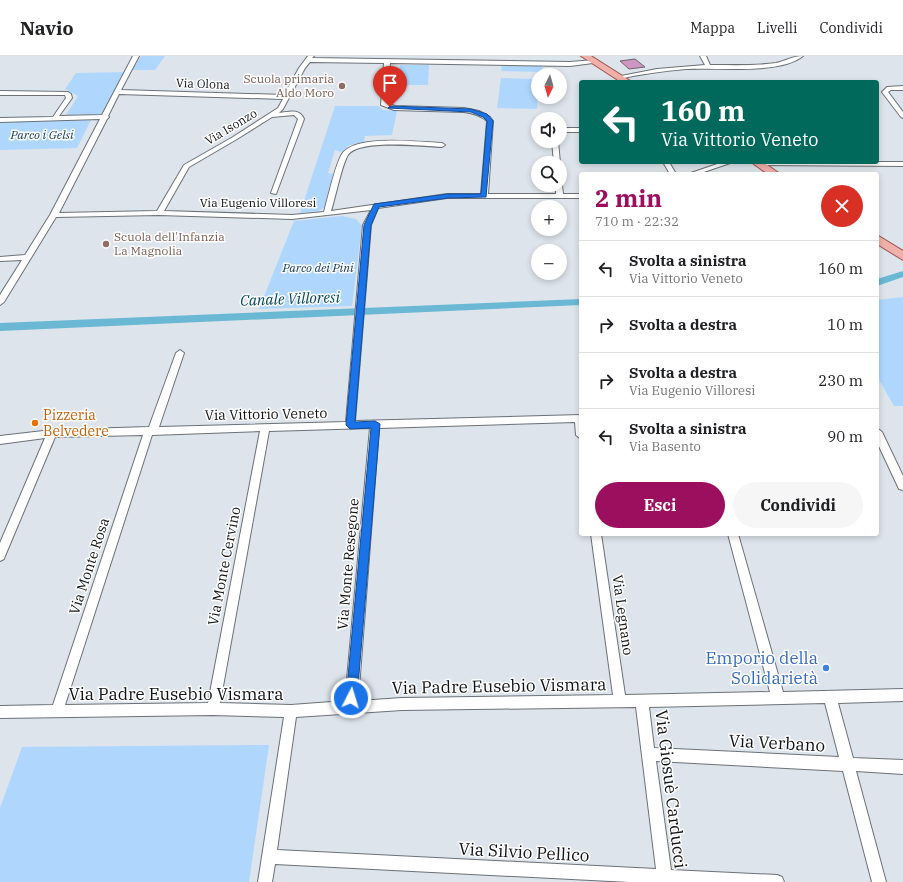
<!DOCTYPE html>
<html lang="it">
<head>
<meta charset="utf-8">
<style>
	:root { --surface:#fff; --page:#f6f6f6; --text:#202124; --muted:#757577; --line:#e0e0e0; --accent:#9c0f5f }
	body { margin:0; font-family:"IBM Plex Serif",serif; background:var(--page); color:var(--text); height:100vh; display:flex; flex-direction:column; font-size:15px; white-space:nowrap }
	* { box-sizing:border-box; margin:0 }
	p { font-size:13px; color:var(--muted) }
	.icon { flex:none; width:22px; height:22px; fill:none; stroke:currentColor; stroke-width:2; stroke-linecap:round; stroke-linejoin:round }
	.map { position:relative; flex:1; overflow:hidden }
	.drawer { position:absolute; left:579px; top:116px; width:300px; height:364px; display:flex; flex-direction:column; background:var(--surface); border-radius:4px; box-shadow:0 2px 6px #0003 }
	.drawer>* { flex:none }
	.hud { position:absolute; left:579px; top:24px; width:300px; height:84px; border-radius:4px; box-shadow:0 2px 6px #0003; background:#00695c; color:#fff; overflow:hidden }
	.needle { width:26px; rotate:185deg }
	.fabs { position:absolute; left:531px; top:12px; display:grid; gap:8px }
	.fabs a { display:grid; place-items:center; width:36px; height:36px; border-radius:50%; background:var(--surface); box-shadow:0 2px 6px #0003; font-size:20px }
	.pin { position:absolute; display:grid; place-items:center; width:34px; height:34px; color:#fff; margin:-41px -17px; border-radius:50% 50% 50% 0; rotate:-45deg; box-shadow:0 0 4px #0007 }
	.pin .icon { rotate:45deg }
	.me { position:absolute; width:44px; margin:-22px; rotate:5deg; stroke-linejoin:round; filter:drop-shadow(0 0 3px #0008) }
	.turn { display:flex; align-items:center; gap:14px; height:84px; padding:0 16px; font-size:18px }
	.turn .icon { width:52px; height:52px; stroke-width:2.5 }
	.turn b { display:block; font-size:28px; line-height:34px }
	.round { display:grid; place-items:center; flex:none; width:42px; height:42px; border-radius:21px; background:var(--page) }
	.headline { display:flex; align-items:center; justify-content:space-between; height:68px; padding:0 16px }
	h1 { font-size:24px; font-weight:800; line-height:30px; color:var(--accent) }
	.cta { display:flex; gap:8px; margin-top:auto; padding:8px 16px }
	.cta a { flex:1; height:46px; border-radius:24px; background:var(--accent); color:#fff; font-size:16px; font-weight:800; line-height:46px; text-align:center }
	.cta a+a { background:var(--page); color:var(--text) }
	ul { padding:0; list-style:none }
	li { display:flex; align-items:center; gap:12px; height:56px; padding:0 16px; border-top:1px solid var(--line) }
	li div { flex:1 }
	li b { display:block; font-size:15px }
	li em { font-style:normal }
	header { display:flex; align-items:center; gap:24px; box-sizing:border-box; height:56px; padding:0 20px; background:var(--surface); border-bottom:1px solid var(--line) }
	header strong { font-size:19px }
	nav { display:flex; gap:22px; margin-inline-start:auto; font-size:14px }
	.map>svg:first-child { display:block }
	.green { fill:#afd7fd }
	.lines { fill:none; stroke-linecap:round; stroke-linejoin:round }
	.canal { fill:#6bb8d5; fill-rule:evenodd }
	.building { fill:#ce96c0; stroke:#6d656b }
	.minor-casing { stroke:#6b7177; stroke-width:2 }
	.primary-casing { stroke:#9c5651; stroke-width:2 }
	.minor { fill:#fff; fill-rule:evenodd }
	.primary { fill:#f1b0aa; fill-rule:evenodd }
	.route { fill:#1a73e8; stroke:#114b97 }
	.education-dot { fill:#8d6e63; stroke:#fff; stroke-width:1.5 }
	.food-dot { fill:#e8710a; stroke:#fff; stroke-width:1.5 }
	.shop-dot { fill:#3f7fe0; stroke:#fff; stroke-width:1.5 }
	.labels { text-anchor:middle; stroke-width:3; stroke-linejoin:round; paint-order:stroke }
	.far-education-label { font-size:12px; fill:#785e54; stroke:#fff; text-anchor:end }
	.far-street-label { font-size:12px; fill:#101214; stroke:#fff }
	.far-park-label { font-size:12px; font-style:italic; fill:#0f3655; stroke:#fff }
	.street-label { font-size:14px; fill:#101214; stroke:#fff }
	.food-label { font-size:14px; fill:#c56008; stroke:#fff; text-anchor:start }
	.water-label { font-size:15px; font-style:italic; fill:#01495c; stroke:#fff }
	.near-shop-label { font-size:17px; fill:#366cbe; stroke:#fff; text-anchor:end }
	.near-street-label { font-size:17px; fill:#101214; stroke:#fff }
</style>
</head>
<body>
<header>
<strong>Navio</strong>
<nav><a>Mappa</a><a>Livelli</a><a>Condividi</a></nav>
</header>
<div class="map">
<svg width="903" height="826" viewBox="0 0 903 826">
	<rect width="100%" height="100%" fill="#dde4eb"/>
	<!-- green -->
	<g class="green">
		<path d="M141,0h24l-10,14h-23z"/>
		<path d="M400,9h29l-1,20h-30z"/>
		<path d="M502,9l40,1 1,6 -42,-1z"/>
		<path d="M127,16l-24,42 -37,1 12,-19 -13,-7 11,-16z"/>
		<path d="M501,22l37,1 -1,30 -40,-1z"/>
		<path d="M335,50h43l5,4 14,1 -5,24 -27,1 -1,6 -14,3 -9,7 -6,-2 -7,23 5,1 -9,34 -6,3 -18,2z"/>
		<path d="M91,64l-14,28 -77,2v-28z"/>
		<path d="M342,160l14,3 6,7 -10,80 -93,3 35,-88z"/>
		<path d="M903,241v109h-9l-17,-30v-76z"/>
		<path d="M269,689l-20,137h-249v-74l22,-61z"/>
	</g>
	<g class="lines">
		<!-- canal -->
		<g class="canal">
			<path d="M903,215v6l-26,9v-7z"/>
			<path d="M581,243v6l-581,26v-8z"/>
		</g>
	</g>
	<!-- building -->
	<path class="building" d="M635,3l10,8 -16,2 -9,-8z"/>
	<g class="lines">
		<defs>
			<g id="minor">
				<path d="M133,0h6l-18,34 163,5 15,-27 9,-12h6l-2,2 258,4 25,-2 1,1 -3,2 -23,3 -180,-3 -4,40 9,3 69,2 15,3 11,6 3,4 -5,73h68v-9h4v-2l2,2 1,9h18v4h-134l-69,10 -7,17 -16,196 226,-6v24l-5,-4 -1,-13 -196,6 -21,273 44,-3 211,-3 -22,-161h10l24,161 145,-3 -42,-158h10l45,158 120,-3v12l-65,2 15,55 50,2v14l-47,-3 30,111h-14l-29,-111 -187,-10 15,109 106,5 5,2 2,5h-154l-355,-18 -3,18h-14l26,-165 -71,-2 -213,3v-12l53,-1 90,-270 -88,2 -50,119 -1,3 -4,2v-18l45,-105 -45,6v-8l52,-6 97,-3 27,-74 4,-3 4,3 -25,74 187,-5 17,-197 8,-15 -79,9 -133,-4 -103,2 -52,85 -4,3v-10l22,-35 -22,1v-4l25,-2 25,-40 50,-96 -100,3v-4l53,-1 13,-19 -1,-3h-65v-4l68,1 3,2 1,4 -13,18 43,-1zM310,6l74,1 -3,42 13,5 70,2c9,1 16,3 23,9l-6,73h-34l-116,17c4,-12 11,-47 17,-56 11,-16 75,-9 94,-8l3,-2 -3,-2c-23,-1 -87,-9 -100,11 -7,11 -14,44 -18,58l-32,3 -128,-4 25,-44 48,-28 35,-22 22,-2 4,4 -27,74 5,1 28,-75c-5,-11 -15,-7 -25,-6l4,-4 22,-41zM119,38l164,5 -5,9 -45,29 -49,28 -27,46 -98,2 48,-94 2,-2 -1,-1zM370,372l-25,273 -54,4 -71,-2 49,-272zM260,375l-52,272 -143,2 87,-270zM825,647l14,54 -185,-9 -5,-41zM636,651l20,162 -379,-19 19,-133 106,-7z"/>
				<path d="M700,0h6l4,9c22,0 44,1 66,-2 9,-2 17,-7 27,-7 -23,19 -87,11 -117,13 -23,2 -45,5 -67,10l-3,-2 41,-8 48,-4z"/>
				<path d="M903,30v4h-12l-3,2 15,20v6l-2,-1 -19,-25 5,-5z"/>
				<rect x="560" y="72" width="21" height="4"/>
				<path d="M552,85h6l2,22h-6z"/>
				<path d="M663,106h6l7,12h-6z"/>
				<path d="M723,106h10l-35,12h-10z"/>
				<path d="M755,106h148v4l-145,-1 -2,-1z"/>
				<path d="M877,372l5,4 21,44v14l-4,-1 -22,-47z"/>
			</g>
			<g id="primary">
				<path d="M581,0h10l41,26h-11z"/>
				<path d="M751,106h12l17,12h-12z"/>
				<path d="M877,179l26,16v9l-26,-16z"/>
			</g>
		</defs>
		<!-- minor casing -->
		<use href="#minor" class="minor-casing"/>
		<!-- primary casing -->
		<use href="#primary" class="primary-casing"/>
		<!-- minor -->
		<use href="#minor" class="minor"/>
		<!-- primary -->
		<use href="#primary" class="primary"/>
	</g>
	<!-- route -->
	<path class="route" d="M390,50l81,3 16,5 6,7 -7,76 -38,1 -69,9 -8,18 -16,197 20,-1 5,3 -23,274 -2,4 -4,2 -4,-2 -1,-4 25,-270 -21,1 -4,-4 18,-200 10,-21 74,-10h33l6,-73 -4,-4 -12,-5 -83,-4z"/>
	<!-- markers -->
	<g class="education-dot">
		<circle cx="342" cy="30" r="4"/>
		<circle cx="106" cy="188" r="4"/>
	</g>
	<circle class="food-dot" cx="35" cy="367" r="4"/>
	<circle class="shop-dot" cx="826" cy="612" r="4"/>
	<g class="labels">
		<!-- far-education labels -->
		<g class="far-education-label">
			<text x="334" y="27">Scuola primaria<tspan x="334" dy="14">Aldo Moro</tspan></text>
			<text x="114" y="185" text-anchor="start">Scuola dell'Infanzia<tspan x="114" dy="14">La Magnolia</tspan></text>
		</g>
		<!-- far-street labels -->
		<g class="far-street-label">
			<text transform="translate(203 28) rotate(2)" y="4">Via Olona</text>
			<text transform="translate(231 71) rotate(-31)" y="4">Via Isonzo</text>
			<text x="258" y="151">Via Eugenio Villoresi</text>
		</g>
		<!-- far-park labels -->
		<g class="far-park-label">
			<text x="42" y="83">Parco i Gelsi</text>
			<text x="318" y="216">Parco dei Pini</text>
		</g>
		<!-- street labels -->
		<g class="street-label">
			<text transform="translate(266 358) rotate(-1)" y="5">Via Vittorio Veneto</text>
			<text transform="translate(348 508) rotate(-85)" y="5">Via Monte Resegone</text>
			<text transform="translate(89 510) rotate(-72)" y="5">Via Monte Rosa</text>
			<text transform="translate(224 510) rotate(-79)" y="5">Via Monte Cervino</text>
			<text transform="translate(623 559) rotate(82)" y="5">Via Legnano</text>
		</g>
		<!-- food labels -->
		<g class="food-label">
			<text x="43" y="364">Pizzeria<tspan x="43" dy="16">Belvedere</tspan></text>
		</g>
		<!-- water labels -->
		<g class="water-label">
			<text transform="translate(290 243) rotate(-2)" y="5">Canale Villoresi</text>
		</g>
		<!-- near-shop labels -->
		<g class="near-shop-label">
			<text x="818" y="608">Emporio della<tspan x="818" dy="20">Solidarietà</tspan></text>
		</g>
		<!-- near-street labels -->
		<g class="near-street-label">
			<text transform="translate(499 630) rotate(-1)" y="6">Via Padre Eusebio Vismara</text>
			<text x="176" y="644">Via Padre Eusebio Vismara</text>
			<text transform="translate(777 687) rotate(3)" y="6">Via Verbano</text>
			<text transform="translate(671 733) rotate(83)" y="6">Via Giosuè Carducci</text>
			<text transform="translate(524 796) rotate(3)" y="6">Via Silvio Pellico</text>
		</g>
	</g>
</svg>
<div class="fabs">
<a><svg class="needle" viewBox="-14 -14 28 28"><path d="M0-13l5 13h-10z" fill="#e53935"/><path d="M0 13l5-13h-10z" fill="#757577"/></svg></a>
<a><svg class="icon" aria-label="sound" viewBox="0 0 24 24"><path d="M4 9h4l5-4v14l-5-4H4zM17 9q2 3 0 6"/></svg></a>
<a><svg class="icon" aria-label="search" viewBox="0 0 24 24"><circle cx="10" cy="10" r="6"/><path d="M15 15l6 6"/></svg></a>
<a>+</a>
<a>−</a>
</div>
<div class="pin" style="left:390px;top:51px;background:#d93025"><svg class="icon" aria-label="arrive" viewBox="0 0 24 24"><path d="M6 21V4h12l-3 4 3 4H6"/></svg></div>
<svg class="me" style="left:351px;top:642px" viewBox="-20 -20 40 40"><circle r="17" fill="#1a73e8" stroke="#fff" stroke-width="3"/><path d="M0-11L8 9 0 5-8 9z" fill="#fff"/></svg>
<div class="hud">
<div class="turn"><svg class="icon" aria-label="left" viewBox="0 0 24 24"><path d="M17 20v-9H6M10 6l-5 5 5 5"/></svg><div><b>160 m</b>Via Vittorio Veneto</div></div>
</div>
<section class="drawer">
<div class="headline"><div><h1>2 min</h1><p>710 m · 22:32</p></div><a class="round" style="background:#d93025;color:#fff"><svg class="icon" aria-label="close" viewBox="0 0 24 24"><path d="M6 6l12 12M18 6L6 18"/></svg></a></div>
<ul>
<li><svg class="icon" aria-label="left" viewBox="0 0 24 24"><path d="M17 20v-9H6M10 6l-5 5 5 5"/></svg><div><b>Svolta a sinistra</b><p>Via Vittorio Veneto</p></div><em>160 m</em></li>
<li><svg class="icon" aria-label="right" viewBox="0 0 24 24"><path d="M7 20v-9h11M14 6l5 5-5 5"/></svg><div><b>Svolta a destra</b></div><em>10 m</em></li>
<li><svg class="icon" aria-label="right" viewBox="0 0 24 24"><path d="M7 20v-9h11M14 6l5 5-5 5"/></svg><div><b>Svolta a destra</b><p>Via Eugenio Villoresi</p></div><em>230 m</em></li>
<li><svg class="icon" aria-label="left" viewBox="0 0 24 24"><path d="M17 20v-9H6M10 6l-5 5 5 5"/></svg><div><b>Svolta a sinistra</b><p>Via Basento</p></div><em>90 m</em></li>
</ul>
<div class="cta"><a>Esci</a><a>Condividi</a></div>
</section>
</div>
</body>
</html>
